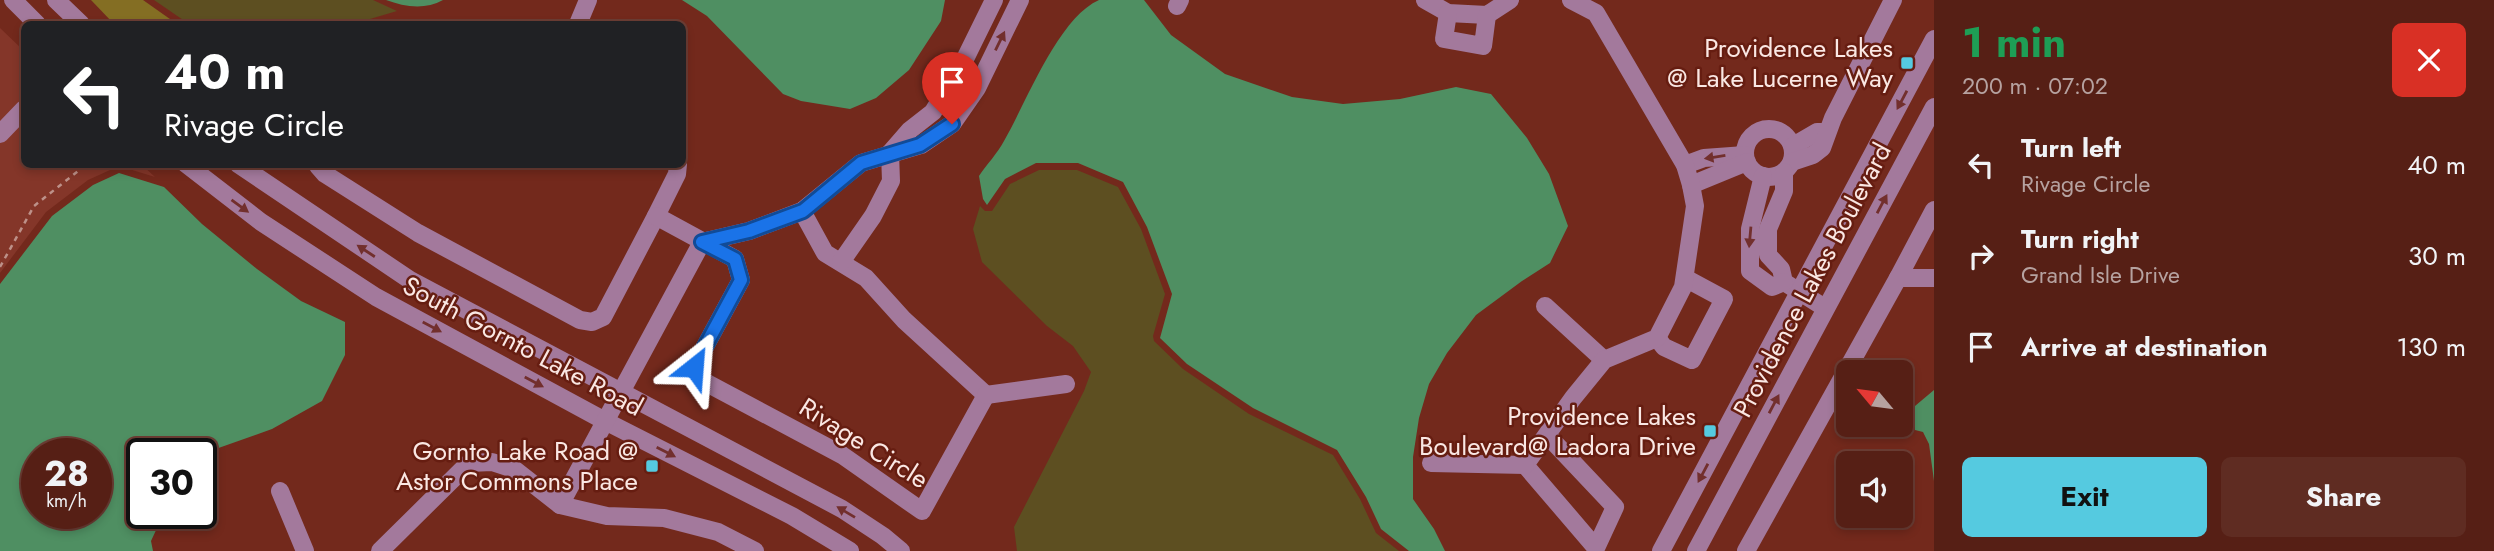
<!DOCTYPE html>
<html lang="en">
<head>
<meta charset="utf-8">
<style>
	:root { --surface:#561f15; --page:#5f2c22; --text:#f1f3f6; --muted:#b6a2a0; --line:#6c3d34; --accent:#55cae0 }
	body { margin:0; font-family:Jost,sans-serif; background:var(--page); color:var(--text); height:100vh; display:flex; flex-direction:column; font-size:26px; white-space:nowrap }
	* { box-sizing:border-box; margin:0 }
	p { font-size:23px; color:var(--muted) }
	.icon { flex:none; width:38px; height:38px; fill:none; stroke:currentColor; stroke-width:2; stroke-linecap:round; stroke-linejoin:round }
	.map { position:relative; flex:1; overflow:hidden }
	.drawer { display:flex; flex-direction:column; background:var(--surface); width:560px }
	.drawer>* { flex:none }
	.banner { position:absolute; left:21px; top:21px; width:665px; height:147px; border-radius:10px; box-shadow:0 4px 10px #0003,0 0 0 2px var(--line); background:#202124; color:#fff; overflow:hidden }
	.needle { width:46px; rotate:299deg }
	.fabs { position:absolute; left:1836px; top:360px; display:grid; gap:14px }
	.fabs a { display:grid; place-items:center; width:77px; height:77px; border-radius:10px; background:var(--surface); box-shadow:0 4px 10px #0003,0 0 0 2px var(--line); font-size:35px }
	.speed { position:absolute; left:21px; top:438px; display:flex; gap:14px; font-size:35px; font-weight:700; text-align:center }
	.speed>* { display:grid; place-content:center; width:91px; height:91px; border-radius:50%; background:var(--surface); box-shadow:0 4px 10px #0003,0 0 0 2px var(--line); line-height:1 }
	.speed small { font-size:18px; font-weight:400 }
	.speed .limit { border:4px solid #111; border-radius:10px; background:#fff; color:#111 }
	.pin { position:absolute; display:grid; place-items:center; width:60px; height:60px; color:#fff; margin:-72px -30px; border-radius:50% 50% 50% 0; rotate:-45deg; box-shadow:0 0 7px #0007 }
	.pin .icon { rotate:45deg }
	.me { position:absolute; width:77px; margin:-38px; rotate:28deg; stroke-linejoin:round; filter:drop-shadow(0 0 5px #0008) }
	.turn { display:flex; align-items:center; gap:24px; height:147px; padding:0 28px; font-size:32px }
	.turn .icon { width:91px; height:91px; stroke-width:2.5 }
	.turn b { display:block; font-size:49px; line-height:60px }
	.round { display:grid; place-items:center; flex:none; width:74px; height:74px; border-radius:10px; background:var(--page) }
	.headline { display:flex; align-items:center; justify-content:space-between; height:119px; padding:0 28px }
	h1 { font-size:42px; font-weight:700; line-height:52px; color:#1e9e55 }
	.action { display:flex; gap:14px; margin-top:auto; padding:14px 28px }
	.action a { flex:1; height:80px; border-radius:10px; background:var(--accent); color:#111; font-size:28px; font-weight:700; line-height:80px; text-align:center }
	.action a+a { background:var(--page); color:var(--text) }
	ul { padding:0; list-style:none }
	li { display:flex; align-items:center; gap:21px; height:91px; padding:0 28px }
	li div { flex:1 }
	li b { display:block; font-size:26px }
	li em { font-style:normal }
	main { display:flex; flex:1; min-height:0 }
	.map>svg:first-child { display:block }
	.built { fill:#843629 }
	.green { fill:#5d4f21 }
	.forest { fill:#846e23 }
	.water { fill:#4f8f62; fill-rule:evenodd }
	.lines { fill:none; stroke-linecap:round; stroke-linejoin:round }
	.path { stroke:#bd9189; stroke-width:2.5; stroke-dasharray:5 5; stroke-linecap:butt }
	.minor { stroke:#a3799c; stroke-width:18 }
	.oneway { fill:#722f2d }
	.route-casing { stroke:#114b97; stroke-width:18 }
	.route { stroke:#1a73e8; stroke-width:12 }
	.poi-dot { fill:#55cae0; stroke:#661d11; stroke-width:2.5 }
	.labels { text-anchor:middle; stroke-width:5; stroke-linejoin:round; paint-order:stroke }
	.poi-label { font-size:26px; fill:#fae7e3; stroke:#661d11; text-anchor:end }
	.street-label { font-size:26px; fill:#fae7e3; stroke:#661d11 }
</style>
</head>
<body>
<main>
<div class="map">
<svg width="1934" height="551" viewBox="0 0 1934 551">
	<rect width="100%" height="100%" fill="#73291c"/>
	<!-- built -->
	<path class="built" d="M0,28l24,23v113l118,1 13,12 -36,-11 -31,14 -42,32 -46,61z"/>
	<!-- green -->
	<g class="green">
		<path d="M154,0h219l24,11 -44,13h-164z"/>
		<path d="M1039,170h38l41,17 23,42 24,65 -12,42 1,5 29,28 66,45 84,41 27,44 16,34 23,18h-382l-3,-24 70,-136 7,-19 -18,-26 -26,-20 -65,-64 -9,-33 7,-23 5,5h7l18,-27z"/>
	</g>
	<!-- forest -->
	<path class="forest" d="M91,0h52l34,24h-63z"/>
	<!-- water -->
	<g class="water">
		<path d="M386,0h57c-18,10 -38,7 -57,0z"/>
		<path d="M682,0h263l-4,21 -32,49 -33,28 -26,11 -49,-8 -18,-7 -76,-78z"/>
		<path d="M1099,0h45l27,35 54,39 67,23 51,7 57,-5 56,-12 35,7 36,44 22,36 19,52 -18,37 -28,18 -46,34 -29,38 -18,31 -10,34 -6,39v42l21,30 11,22h-36l-28,-22 -15,-32 -29,-47 -84,-42 -66,-44 -27,-26 12,-44 -25,-67 -24,-45 -45,-19h-42l-31,16 -18,26 -4,-6 -4,-23c8,-12 18,-22 25,-35 22,-38 54,-123 95,-141z"/>
		<path d="M119,173l45,14 38,37 55,45 44,32 44,21v33l-23,46 -50,28 -62,22 -9,9v-7h-59v60h22l-13,28 2,10h-153v-267l52,-68 41,-31zM96,453v60h-59v-60z"/>
		<path d="M1934,390v91l-5,-37 -6,-12 -8,-2v-24z"/>
	</g>
	<g class="lines">
		<!-- path -->
		<path class="path" d="M0,267l34,-61 53,-42"/>
		<!-- minor -->
		<g class="minor">
			<path d="M13,0l24,24"/>
			<path d="M56,0l25,24"/>
			<path d="M1425,0l23,13 39,2 23,-15"/>
			<path d="M1177,6l3,-6"/>
			<path d="M1448,13l-4,26 39,7 4,-31"/>
			<path d="M578,24l10,-24"/>
			<circle cx="1769" cy="153" r="24"/>
			<path d="M0,134l24,-25"/>
			<path d="M1793,146l24,-14h10"/>
			<path d="M890,153l20,-23 23,-18 31,-51 30,-61"/>
			<path d="M1792,162l21,-7 9,-7 11,-30 60,-118"/>
			<path d="M186,164l75,58 115,75 229,124 187,95 58,35"/>
			<path d="M238,164l172,116 432,229 41,27 18,15"/>
			<path d="M319,164l-1,2 7,8 93,59 162,87 12,2 11,-5 53,-101 21,-42 1,-10"/>
			<path d="M1685,165l19,-7 41,-3"/>
			<path d="M1784,172v19l-16,38v26l13,14 3,13 41,26"/>
			<path d="M1763,176l-13,53v42l22,16 12,-5"/>
			<path d="M1691,185l56,-23"/>
			<path d="M656,216l79,43 6,21 -47,87 9,14 139,74 80,56 64,-116 -82,-75 -38,-42 -41,-25 -23,-42"/>
			<path d="M841,262l32,-46 18,-35 -1,-28"/>
			<path d="M1898,278l36,-68"/>
			<path d="M1545,306l59,54"/>
			<path d="M1657,338l7,9 28,13 32,-61 -39,-21"/>
			<path d="M986,395l80,-11"/>
			<path d="M1548,436l67,71 -19,41 -71,-83 48,-67 31,-38 53,-22 26,-51 12,-81 -4,-21 -6,-20 -89,-152 -25,-13"/>
			<path d="M1431,463l94,2"/>
			<path d="M280,491l25,60"/>
			<path d="M560,505l142,-263 47,-11 53,-20 59,-48 60,-18 31,-21 25,-36 43,-88"/>
			<path d="M380,551l89,-88 23,-1 22,7 46,36 47,11 57,2 54,14 37,19"/>
			<path d="M1661,551l273,-512"/>
			<path d="M1696,551l238,-444"/>
			<path d="M1746,551l152,-273h36"/>
		</g>
	</g>
	<!-- one-way arrows -->
	<defs><path id="oneway-solid" d="M-6-.8H1V-3.2L6.5 0L1 3.2V.8H-6Z" transform="scale(1.75)"/></defs>
	<g class="oneway">
		<use href="#oneway-solid" transform="translate(1000 41) rotate(-64)"/>
		<use href="#oneway-solid" transform="translate(1902 100) rotate(118)"/>
		<use href="#oneway-solid" transform="translate(1715 157) rotate(171)"/>
		<use href="#oneway-solid" transform="translate(1882 204) rotate(-62)"/>
		<use href="#oneway-solid" transform="translate(240 206) rotate(36)"/>
		<use href="#oneway-solid" transform="translate(1750 237) rotate(95)"/>
		<use href="#oneway-solid" transform="translate(366 251) rotate(-147)"/>
		<use href="#oneway-solid" transform="translate(432 327) rotate(28)"/>
		<use href="#oneway-solid" transform="translate(534 382) rotate(28)"/>
		<use href="#oneway-solid" transform="translate(1774 404) rotate(-62)"/>
		<use href="#oneway-solid" transform="translate(666 452) rotate(27)"/>
		<use href="#oneway-solid" transform="translate(1703 473) rotate(118)"/>
		<use href="#oneway-solid" transform="translate(846 512) rotate(-149)"/>
	</g>
	<g class="lines">
		<defs>
			<path id="route" d="M694,367l47,-87 -6,-21 -33,-17 47,-11 54,-20 58,-48 59,-18 32,-21"/>
		</defs>
		<!-- route casing -->
		<use href="#route" class="route-casing"/>
		<!-- route -->
		<use href="#route" class="route"/>
	</g>
	<!-- markers -->
	<g class="poi-dot">
		<rect x="1900" y="56" width="14" height="14" rx="3.5"/>
		<rect x="1703" y="424" width="14" height="14" rx="3.5"/>
		<rect x="645" y="459" width="14" height="14" rx="3.5"/>
	</g>
	<g class="labels">
		<!-- poi labels -->
		<g class="poi-label">
			<text x="1893" y="57">Providence Lakes<tspan x="1893" dy="30">@ Lake Lucerne Way</tspan></text>
			<text x="1696" y="425">Providence Lakes<tspan x="1696" dy="30">Boulevard@ Ladora Drive</tspan></text>
			<text x="638" y="460">Gornto Lake Road @<tspan x="638" dy="30">Astor Commons Place</tspan></text>
		</g>
		<!-- street labels -->
		<g class="street-label">
			<text transform="translate(1812 280) rotate(-62)" y="9">Providence Lakes Boulevard</text>
			<text transform="translate(523 346) rotate(28)" y="9">South Gornto Lake Road</text>
			<text transform="translate(864 443) rotate(32)" y="9">Rivage Circle</text>
		</g>
	</g>
</svg>
<div class="fabs">
<a><svg class="needle" viewBox="-14 -14 28 28"><path d="M0-13l5 13h-10z" fill="#e53935"/><path d="M0 13l5-13h-10z" fill="#b6a2a0"/></svg></a>
<a><svg class="icon" aria-label="sound" viewBox="0 0 24 24"><path d="M4 9h4l5-4v14l-5-4H4zM17 9q2 3 0 6"/></svg></a>
</div>
<div class="speed"><div>28<small>km/h</small></div><div class="limit">30</div></div>
<div class="pin" style="left:952px;top:124px;background:#d93025"><svg class="icon" aria-label="arrive" viewBox="0 0 24 24"><path d="M6 21V4h12l-3 4 3 4H6"/></svg></div>
<svg class="me" style="left:694px;top:367px" viewBox="-20 -20 40 40"><path d="M0-17L14 15 0 8-14 15z" fill="#1a73e8" stroke="#fff" stroke-width="4"/></svg>
<div class="banner">
<div class="turn"><svg class="icon" aria-label="left" viewBox="0 0 24 24"><path d="M17 20v-9H6M10 6l-5 5 5 5"/></svg><div><b>40 m</b>Rivage Circle</div></div>
</div>
</div>
<section class="drawer">
<div class="headline"><div><h1>1 min</h1><p>200 m · 07:02</p></div><a class="round" style="background:#d93025;color:#fff"><svg class="icon" aria-label="close" viewBox="0 0 24 24"><path d="M6 6l12 12M18 6L6 18"/></svg></a></div>
<ul>
<li><svg class="icon" aria-label="left" viewBox="0 0 24 24"><path d="M17 20v-9H6M10 6l-5 5 5 5"/></svg><div><b>Turn left</b><p>Rivage Circle</p></div><em>40 m</em></li>
<li><svg class="icon" aria-label="right" viewBox="0 0 24 24"><path d="M7 20v-9h11M14 6l5 5-5 5"/></svg><div><b>Turn right</b><p>Grand Isle Drive</p></div><em>30 m</em></li>
<li><svg class="icon" aria-label="arrive" viewBox="0 0 24 24"><path d="M6 21V4h12l-3 4 3 4H6"/></svg><div><b>Arrive at destination</b></div><em>130 m</em></li>
</ul>
<div class="action"><a>Exit</a><a>Share</a></div>
</section>
</main>
</body>
</html>
